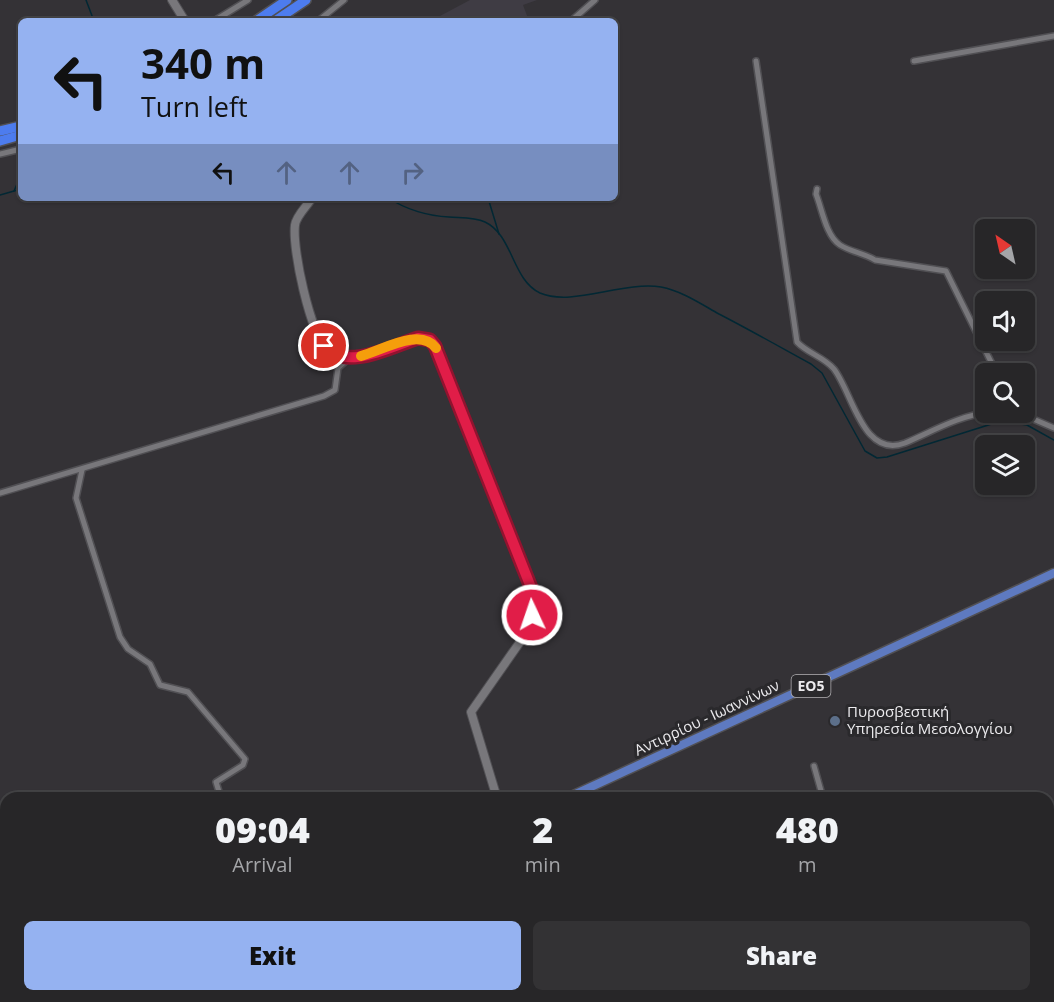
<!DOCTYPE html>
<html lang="en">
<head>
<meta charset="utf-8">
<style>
	:root { --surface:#272628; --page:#333234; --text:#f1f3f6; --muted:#a4a5a8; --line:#434345; --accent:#95b2f1 }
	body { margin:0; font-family:"Open Sans",sans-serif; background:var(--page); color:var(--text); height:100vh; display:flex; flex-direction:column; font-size:22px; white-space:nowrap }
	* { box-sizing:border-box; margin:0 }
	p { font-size:20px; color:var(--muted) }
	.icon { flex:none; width:33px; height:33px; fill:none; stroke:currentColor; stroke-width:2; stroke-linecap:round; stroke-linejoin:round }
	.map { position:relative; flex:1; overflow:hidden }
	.drawer { position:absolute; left:0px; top:792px; width:1054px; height:210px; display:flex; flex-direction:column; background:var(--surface); border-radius:18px 18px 0 0; box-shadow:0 2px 4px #0004,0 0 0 2px var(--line) }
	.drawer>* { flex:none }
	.top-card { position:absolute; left:18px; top:18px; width:600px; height:183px; border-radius:9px; box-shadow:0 2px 4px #0004,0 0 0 2px var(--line); background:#95b2f1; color:#111; overflow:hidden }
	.needle { width:39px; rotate:326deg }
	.tools { position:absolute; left:975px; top:219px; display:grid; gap:12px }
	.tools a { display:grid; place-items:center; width:60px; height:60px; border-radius:9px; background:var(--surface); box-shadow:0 2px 4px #0004,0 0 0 2px var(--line); font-size:30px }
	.pin { position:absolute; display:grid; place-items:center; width:51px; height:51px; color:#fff; margin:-26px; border:3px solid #fff; border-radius:50%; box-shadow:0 2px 6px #0007 }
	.me { position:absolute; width:66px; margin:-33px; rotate:357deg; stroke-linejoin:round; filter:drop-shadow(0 0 4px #0008) }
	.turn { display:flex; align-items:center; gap:21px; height:126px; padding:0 24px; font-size:27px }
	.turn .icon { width:78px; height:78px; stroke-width:2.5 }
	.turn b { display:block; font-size:42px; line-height:51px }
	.lanes { display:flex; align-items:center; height:57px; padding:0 24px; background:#0003; justify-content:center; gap:30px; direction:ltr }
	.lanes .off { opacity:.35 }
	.eta { display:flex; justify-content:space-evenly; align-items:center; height:102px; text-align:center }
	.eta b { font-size:36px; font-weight:800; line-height:42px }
	.primary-button { display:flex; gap:12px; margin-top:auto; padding:12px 24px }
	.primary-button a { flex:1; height:69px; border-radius:9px; background:var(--accent); color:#111; font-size:24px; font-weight:800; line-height:69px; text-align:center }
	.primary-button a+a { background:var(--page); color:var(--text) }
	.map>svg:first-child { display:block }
	.built { fill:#3f3c44 }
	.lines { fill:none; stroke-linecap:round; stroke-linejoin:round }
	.stream { stroke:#022834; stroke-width:1.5 }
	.canal { stroke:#022834; stroke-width:6 }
	.street-casing { stroke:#515054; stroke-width:8 }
	.secondary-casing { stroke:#515054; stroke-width:10 }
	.primary-casing { stroke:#515054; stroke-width:11 }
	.highway-casing { stroke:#515054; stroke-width:12 }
	.street { stroke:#78777b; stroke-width:5 }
	.secondary { stroke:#78777b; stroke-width:8 }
	.primary { stroke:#5e7ac0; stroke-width:8 }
	.highway { stroke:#4d7cee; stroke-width:9 }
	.route-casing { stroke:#92132f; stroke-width:15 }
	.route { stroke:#e11d48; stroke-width:10 }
	.slow { stroke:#f59e0b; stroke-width:10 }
	.service-dot { fill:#5c6f8a; stroke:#2a292c; stroke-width:2 }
	.labels { text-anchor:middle; stroke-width:6; stroke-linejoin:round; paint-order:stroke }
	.shield { fill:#2a292c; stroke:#b2b1b4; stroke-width:1.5 }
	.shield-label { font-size:14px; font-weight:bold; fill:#ecebee }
	.poi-label { font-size:15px; fill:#ecebee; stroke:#2a292c; text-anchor:start }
	.street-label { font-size:15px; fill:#ecebee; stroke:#2a292c }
</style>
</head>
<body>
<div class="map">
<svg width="1054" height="1002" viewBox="0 0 1054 1002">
	<rect width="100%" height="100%" fill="#343236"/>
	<!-- built -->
	<path class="built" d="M470,0h67l-14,5 6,16h-86l-3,-5z"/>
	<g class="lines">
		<!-- stream -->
		<g class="stream">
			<path d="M86,0l8,21"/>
			<path d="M14,191l7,-16"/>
			<path d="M0,195l21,-6"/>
			<path d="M99,198l12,3 32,-3"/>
			<path d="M389,198c17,12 40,18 60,19 12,1 25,0 36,5 28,13 27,58 55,71 32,14 82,-12 121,-6 21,4 40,17 58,27 31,16 61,33 92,50l11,9 43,78 12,7 10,-1 114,-36 26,4 27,15"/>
			<path d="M488,198l11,36"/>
		</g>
		<!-- canal -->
		<g class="canal">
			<path d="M1048,863l6,3"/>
			<path d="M919,1002l3,-6"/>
		</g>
		<defs>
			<g id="street">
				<path d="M214,21l34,-21"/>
				<path d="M318,21l26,-21"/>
				<path d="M571,21l24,-21"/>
				<path d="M756,61l41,281c10,11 27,15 37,27 19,25 29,90 71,74 28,-12 55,-28 86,-31"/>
				<path d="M914,61l140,-25"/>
				<path d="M0,154l21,-5"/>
				<path d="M817,189l-1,5c6,15 10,42 24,51 11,7 24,8 35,15l71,11 51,103"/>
				<path d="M1017,412l37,16"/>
				<path d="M82,470l-6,28 44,139 8,12 22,15 10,21 28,7 57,67 -2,6 -27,17 5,16"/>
				<path d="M0,493l324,-97 11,-6 3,-22 11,-10"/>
				<path d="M814,766l9,32"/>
				<path d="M1048,855l6,3"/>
				<path d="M1048,927l6,2"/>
				<path d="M1048,986l6,8"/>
				<path d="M878,996l1,6"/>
				<path d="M239,1002l38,-6"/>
				<path d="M915,1002l3,-6"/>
			</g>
			<g id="secondary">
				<path d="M172,0l13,21"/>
				<path d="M312,198c-5,8 -16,18 -17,27 -3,24 15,108 32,124 5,5 14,8 21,8 32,4 76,-42 93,1l93,237 -7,37 -56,80 26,86"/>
				<path d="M1048,916l6,-11"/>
				<path d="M647,996l4,6"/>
				<path d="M1008,1002l3,-6"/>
			</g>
			<g id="primary">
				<path d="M567,798l487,-225"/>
				<path d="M0,892h6"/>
			</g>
			<g id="highway">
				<path d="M256,21l31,-21"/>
				<path d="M275,21l31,-21"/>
				<path d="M0,131l21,-5"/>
				<path d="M0,141l21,-6"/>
			</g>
		</defs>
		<!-- street casing -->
		<use href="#street" class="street-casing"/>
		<!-- secondary casing -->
		<use href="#secondary" class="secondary-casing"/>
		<!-- primary casing -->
		<use href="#primary" class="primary-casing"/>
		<!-- highway casing -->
		<use href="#highway" class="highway-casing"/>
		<!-- street -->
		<use href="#street" class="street"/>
		<!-- secondary -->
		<use href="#secondary" class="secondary"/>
		<!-- primary -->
		<use href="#primary" class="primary"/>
		<!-- highway -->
		<use href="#highway" class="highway"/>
	</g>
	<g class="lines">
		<defs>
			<path id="route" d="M324,346c22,26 68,0 94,-8l12,2 5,6 99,249 -2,20"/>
		</defs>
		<!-- route casing -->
		<use href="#route" class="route-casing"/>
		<!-- route -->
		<use href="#route" class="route"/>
		<!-- slow -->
		<path class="slow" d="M361,356c22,-6 59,-29 75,-8"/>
	</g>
	<!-- markers -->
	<circle class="service-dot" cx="835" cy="721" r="6"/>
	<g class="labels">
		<!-- shield labels -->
		<rect class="shield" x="791.5" y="675" width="39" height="22" rx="4.5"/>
		<g class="shield-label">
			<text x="811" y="691">ΕΟ5</text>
		</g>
		<!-- poi labels -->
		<g class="poi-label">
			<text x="847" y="717">Πυροσβεστική<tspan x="847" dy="17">Υπηρεσία Μεσολογγίου</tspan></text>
		</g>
		<!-- street labels -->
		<g class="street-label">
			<text transform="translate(707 718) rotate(-25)" y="5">Αντιρρίου - Ιωαννίνων</text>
		</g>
	</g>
</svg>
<div class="tools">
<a><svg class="needle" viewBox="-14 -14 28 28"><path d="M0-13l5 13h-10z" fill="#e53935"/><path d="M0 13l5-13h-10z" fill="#a4a5a8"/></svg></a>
<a><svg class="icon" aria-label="sound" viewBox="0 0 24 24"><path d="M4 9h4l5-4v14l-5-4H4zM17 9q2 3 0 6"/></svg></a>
<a><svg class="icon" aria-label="search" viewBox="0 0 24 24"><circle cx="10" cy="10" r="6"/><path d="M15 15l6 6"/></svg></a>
<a><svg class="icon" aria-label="layers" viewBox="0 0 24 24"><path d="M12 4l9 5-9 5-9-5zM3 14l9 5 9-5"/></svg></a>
</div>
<div class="pin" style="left:324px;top:346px;background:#d93025"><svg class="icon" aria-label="arrive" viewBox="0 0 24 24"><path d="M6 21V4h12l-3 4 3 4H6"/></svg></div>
<svg class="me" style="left:532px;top:615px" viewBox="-20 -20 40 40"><circle r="17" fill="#e11d48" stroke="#fff" stroke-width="3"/><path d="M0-11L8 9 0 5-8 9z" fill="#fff"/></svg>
<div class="top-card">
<div class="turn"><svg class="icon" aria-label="left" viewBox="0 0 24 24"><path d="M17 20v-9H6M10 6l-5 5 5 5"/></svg><div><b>340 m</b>Turn left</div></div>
<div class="lanes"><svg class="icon" aria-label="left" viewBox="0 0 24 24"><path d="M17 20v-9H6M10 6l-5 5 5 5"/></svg><svg class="icon off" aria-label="ahead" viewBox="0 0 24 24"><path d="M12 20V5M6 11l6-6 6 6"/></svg><svg class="icon off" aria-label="ahead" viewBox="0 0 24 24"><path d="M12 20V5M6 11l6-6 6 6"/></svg><svg class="icon off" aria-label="right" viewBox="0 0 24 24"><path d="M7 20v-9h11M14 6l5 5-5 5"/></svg></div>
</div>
<section class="drawer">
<div class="eta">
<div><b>09:04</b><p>Arrival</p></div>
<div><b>2</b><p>min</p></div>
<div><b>480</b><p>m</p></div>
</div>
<div class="primary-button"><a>Exit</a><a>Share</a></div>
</section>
</div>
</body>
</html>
